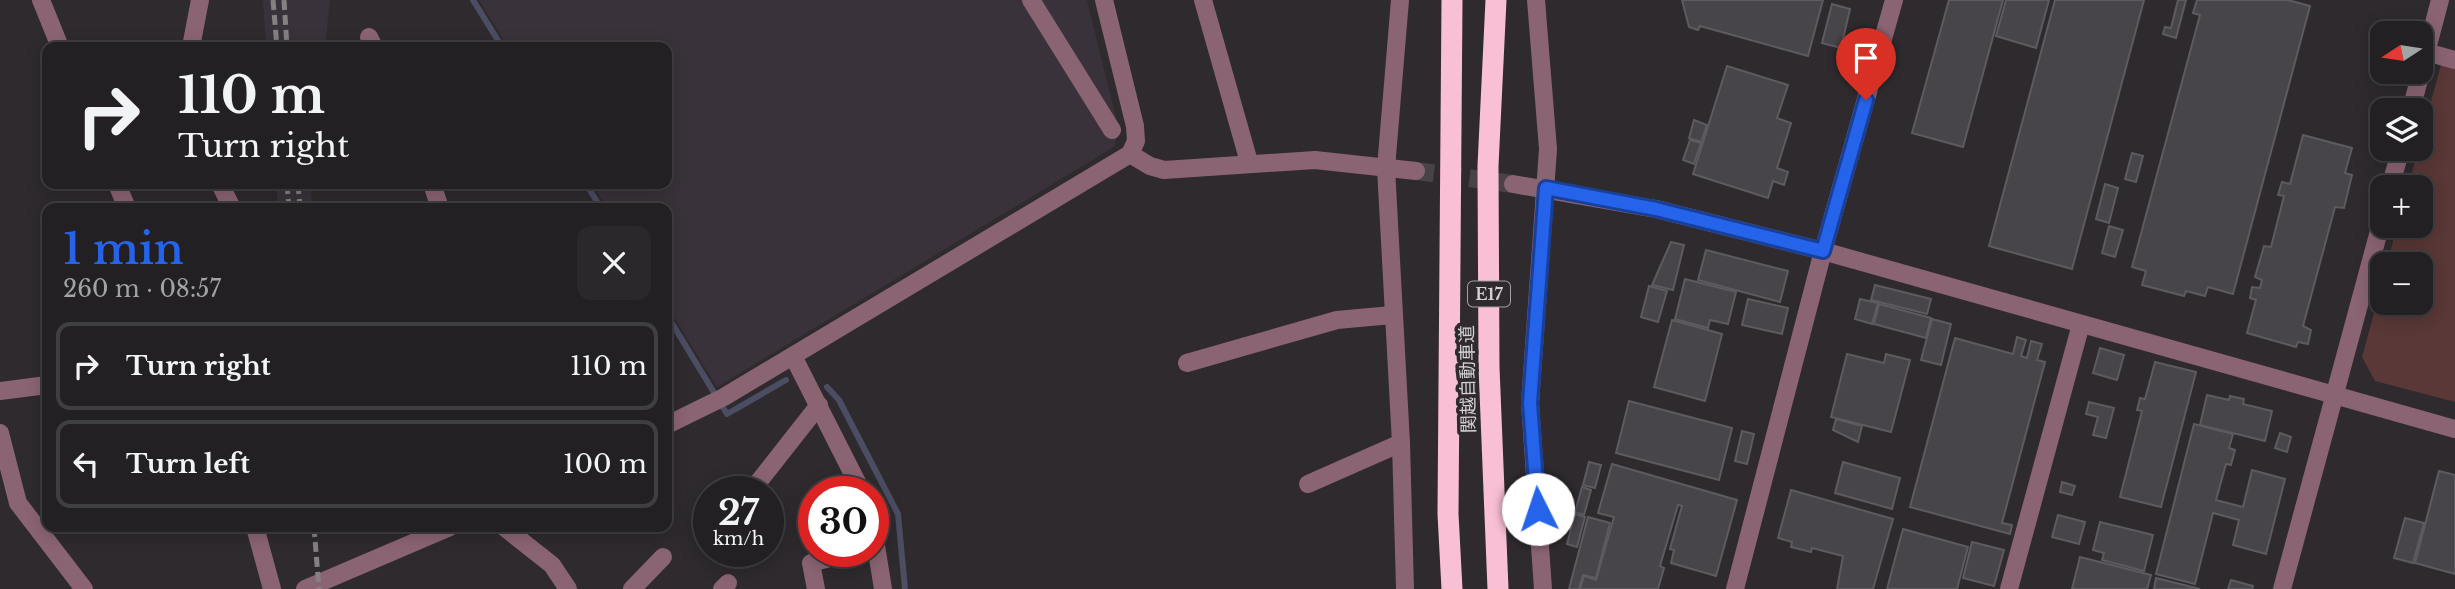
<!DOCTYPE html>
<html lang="en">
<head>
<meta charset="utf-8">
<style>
	:root { --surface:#222022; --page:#2a282a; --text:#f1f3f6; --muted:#a2a3a5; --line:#3f3e40; --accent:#2563eb }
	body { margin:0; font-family:"Libre Baskerville","Noto Sans JP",serif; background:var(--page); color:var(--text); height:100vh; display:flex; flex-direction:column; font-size:26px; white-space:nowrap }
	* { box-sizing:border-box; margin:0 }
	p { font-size:23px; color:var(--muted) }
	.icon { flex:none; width:38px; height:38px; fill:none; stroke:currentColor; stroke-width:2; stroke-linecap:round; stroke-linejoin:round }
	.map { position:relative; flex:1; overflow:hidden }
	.sheet { position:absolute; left:42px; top:203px; width:630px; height:329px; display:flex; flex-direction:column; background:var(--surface); border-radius:14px; box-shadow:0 4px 18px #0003,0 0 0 2px var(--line) }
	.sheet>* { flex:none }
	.banner { position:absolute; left:42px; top:42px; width:630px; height:147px; border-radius:14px; box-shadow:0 4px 18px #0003,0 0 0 2px var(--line); background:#222022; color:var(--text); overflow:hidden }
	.needle { width:46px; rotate:258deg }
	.controls { position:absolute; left:2370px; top:21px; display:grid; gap:14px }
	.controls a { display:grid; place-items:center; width:63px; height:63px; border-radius:14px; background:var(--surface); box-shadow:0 4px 18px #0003,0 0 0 2px var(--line); font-size:35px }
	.speed { position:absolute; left:693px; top:476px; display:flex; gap:14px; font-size:35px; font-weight:700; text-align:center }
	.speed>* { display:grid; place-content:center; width:91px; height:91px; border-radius:50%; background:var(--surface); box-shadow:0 4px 18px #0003,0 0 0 2px var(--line); line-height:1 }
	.speed small { font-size:18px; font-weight:400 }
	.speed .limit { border:10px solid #d22; background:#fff; color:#111 }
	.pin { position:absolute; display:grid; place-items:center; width:60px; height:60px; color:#fff; margin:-72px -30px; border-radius:50% 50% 50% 0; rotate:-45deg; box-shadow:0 0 7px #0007 }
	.pin .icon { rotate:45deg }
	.me { position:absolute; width:77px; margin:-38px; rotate:356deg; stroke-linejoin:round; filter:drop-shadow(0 0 5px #0008) }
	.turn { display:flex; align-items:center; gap:24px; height:147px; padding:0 21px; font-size:32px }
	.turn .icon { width:91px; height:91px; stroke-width:2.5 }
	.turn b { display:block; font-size:49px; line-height:60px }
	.round { display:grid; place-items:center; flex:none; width:74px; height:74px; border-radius:14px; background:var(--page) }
	.headline { display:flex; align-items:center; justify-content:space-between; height:119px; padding:0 21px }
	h1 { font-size:42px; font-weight:600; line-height:52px; color:var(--accent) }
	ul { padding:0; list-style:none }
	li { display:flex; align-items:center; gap:21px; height:88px; margin:0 14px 10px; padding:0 7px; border:4px solid var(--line); border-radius:14px }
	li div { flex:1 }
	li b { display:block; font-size:26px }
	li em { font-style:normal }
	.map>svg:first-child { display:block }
	.built { fill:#3a323a }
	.green { fill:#593837 }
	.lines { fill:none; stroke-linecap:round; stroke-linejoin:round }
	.stream { stroke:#4b4d63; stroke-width:6 }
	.building { fill:#47454a; stroke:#5d5b60; stroke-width:2 }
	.minor-tunnel { stroke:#474346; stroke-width:18; stroke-dasharray:18 9; stroke-linecap:butt }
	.minor { stroke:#8b6473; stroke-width:18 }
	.highway { stroke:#f9bfd4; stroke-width:21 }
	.rail { stroke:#848183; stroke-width:5; stroke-dasharray:10 5; stroke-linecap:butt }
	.route-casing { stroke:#184099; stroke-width:18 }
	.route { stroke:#2563eb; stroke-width:12 }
	.labels { text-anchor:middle; stroke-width:7; stroke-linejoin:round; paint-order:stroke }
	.shield { fill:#2e2a2d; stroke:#a2a0a2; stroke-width:2 }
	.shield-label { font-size:16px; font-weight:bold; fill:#d4d2d4 }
	.street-label { font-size:18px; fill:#d4d2d4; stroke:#2e2a2d }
</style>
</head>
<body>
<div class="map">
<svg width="2455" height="589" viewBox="0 0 2455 589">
	<rect width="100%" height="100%" fill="#2e2a2d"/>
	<!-- built -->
	<g class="built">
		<path d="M263,0h67l-5,47h-59z"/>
		<path d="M479,0h608l32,130 -5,17 -397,240 -50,-81v-98h-60l-15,-24h75v-137h-159z"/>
		<path d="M276,184h36l-1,19 -33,3z"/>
	</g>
	<!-- green -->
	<path class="green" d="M2443,64l12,3v335l-80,-21 -13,-24 20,-73v19h38v-39h-33l10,-38h23v-39h-12l32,-119z"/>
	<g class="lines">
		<!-- stream -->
		<g class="stream">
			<path d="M473,0l29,47"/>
			<path d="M586,184l15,24"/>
			<path d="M667,315l60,99 59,-34"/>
			<path d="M827,387l12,13 59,114 7,75"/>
		</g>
	</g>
	<!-- building -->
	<g class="building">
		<path d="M1682,0h141l-15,56 -108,-30 -2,4 -9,-3z"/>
		<path d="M1949,0h54l-40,147 -51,-14z"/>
		<path d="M2006,0h43l-13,48 -40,-12z"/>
		<path d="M2055,0h89l-72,269 -83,-23z"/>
		<path d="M2178,0h8l-10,38 -13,-4 2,-7 6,1z"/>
		<path d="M2197,0h91l22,6 -77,288 -25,-7 -3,9 -19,-5 -2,5 -42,-11 4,-14 -14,-4 68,-252 -7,-2z"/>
		<path d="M1832,4l18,5 -9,39 -19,-5z"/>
		<path d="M1727,66l61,19 -11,33 14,5 -14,45 11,4 -4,13 -11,-4 -5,17 -75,-24z"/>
		<path d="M1694,120l13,5 -6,17 -12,-4z"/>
		<path d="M2303,135l49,13 -7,25 7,2 -8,33 -9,-1 -32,119 8,4 -3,14 -10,-2 -2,5 -49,-14 9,-33 -6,-2 2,-11 8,1 2,-8 -7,-3 9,-31 7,1 13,-51 -6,-1 4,-13 8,2z"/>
		<path d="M1690,140l11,3 -7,21 -11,-4z"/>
		<path d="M2132,153l11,3 -7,26 -11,-3z"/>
		<path d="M2105,184l13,4 -9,35 -13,-4z"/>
		<path d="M2109,226l14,4 -8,27 -13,-4z"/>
		<path d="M1671,242l13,3 -11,45 -21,-5z"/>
		<path d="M1706,250l82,21 -8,31 -82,-22z"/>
		<path d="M1685,279l51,13 -8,32 -18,-4 -2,8 -33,-9z"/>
		<path d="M1875,285l56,14 -4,15 -56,-14z"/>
		<path d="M1649,286l18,5 -9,31 -17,-5z"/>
		<path d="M1748,299l40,9 -6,26 -40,-9z"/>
		<path d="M1860,299l18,4 -6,21 -17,-5z"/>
		<path d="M1879,304l52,14 -5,20 -52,-14z"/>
		<path d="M1932,319l19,5 -10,41 -20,-5z"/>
		<path d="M1672,320l50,14 -17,67 -51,-14z"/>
		<path d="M2017,337l9,3 -5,16 6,2 4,-17 11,3 -5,16 8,2 -43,161 10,2 -2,9 -100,-27 45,-169 58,16z"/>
		<path d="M2100,348l24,7 -7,25 -24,-7z"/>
		<path d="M1847,354l37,9 2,-9 24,6 -19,72 -60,-15z"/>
		<path d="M2155,362l41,10 -35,135 -41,-10 22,-86 -5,-1 3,-12 5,1z"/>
		<path d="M2207,395l22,5 1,-4 14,3 -1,5 29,7 -7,30 -65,-16z"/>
		<path d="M1629,401l103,27 -13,52 -103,-27z"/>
		<path d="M2089,402l25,6 -8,30 -13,-3 5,-18 -12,-3z"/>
		<path d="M1836,419l26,7 -4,16 -25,-12z"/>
		<path d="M2194,424l39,10 -4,14 6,2 -4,15 -5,-1 -10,36 27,7 9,-37 33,9 -19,75 -33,-9 6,-25 -26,-7 -18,71 -39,-10z"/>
		<path d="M1742,431l12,3 -7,30 -12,-3z"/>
		<path d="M2280,433l11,4 -4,15 -12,-4z"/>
		<path d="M1589,462l12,3 -6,23 -12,-3z"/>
		<path d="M1843,462l57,16 -8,31 -57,-16z"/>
		<path d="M1612,464l125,36 -21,76 -45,-13 3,-13 -4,-1 12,-43 -4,-1 -18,61 4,2 -6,21h-78l4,-13 12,4 18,-63 -16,-4z"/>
		<path d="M2439,471l16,4v99l-40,-11z"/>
		<path d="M2062,482l13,4 -3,9 -12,-3z"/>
		<path d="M1582,487l9,3 -7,25 -9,-3z"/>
		<path d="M1791,490l102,29 -20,70h-36l6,-33 -31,-8 -1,4 -20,-5 1,-5 -14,-4z"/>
		<path d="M1575,514l10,3 -8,30 -10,-3z"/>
		<path d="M2058,515l27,7 -6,22 -27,-7z"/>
		<path d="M1588,517l22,6 -14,55 -13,-3 -4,14h-10z"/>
		<path d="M2405,518l19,5 -11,40 -19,-5z"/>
		<path d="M2100,522l53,13 -9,36 -42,-11 2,-7 -11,-3z"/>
		<path d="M1903,529l65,18 -11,42h-70z"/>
		<path d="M1972,542l32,8 -10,36 -31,-8z"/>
		<path d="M2080,557l71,18 -4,14h-75z"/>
		<path d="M2156,578l44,11h-46z"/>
		<path d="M2231,580l22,6 -1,3h-24z"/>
	</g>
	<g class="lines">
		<!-- minor-tunnel -->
		<path class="minor-tunnel" d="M1416,171l97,13"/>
		<!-- minor -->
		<g class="minor">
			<path d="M41,0l19,47"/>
			<path d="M1031,0l81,130"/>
			<path d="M1203,0l46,162"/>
			<path d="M1400,0l-14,168 15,275 4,146"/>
			<path d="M1536,0l12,149 -18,254 13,186"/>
			<path d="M369,37l5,10"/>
			<path d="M191,47l9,-47"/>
			<path d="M2426,52l29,8"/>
			<path d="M2411,110l29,-110"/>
			<path d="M1130,154l20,12 14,4 151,-10 101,11"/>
			<path d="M117,184l10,24"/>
			<path d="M220,184l12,24"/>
			<path d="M432,184l8,24"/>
			<path d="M1513,184l143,25 167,42 632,178"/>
			<path d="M2390,187l11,-38"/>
			<path d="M793,356l69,136"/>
			<path d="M1187,363l150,-43 55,-5"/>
			<path d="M0,391l47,-6"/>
			<path d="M667,425l57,-28 406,-243 6,-13 -1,-15 -31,-126"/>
			<path d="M0,433l18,70 66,86"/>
			<path d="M1308,484l93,-41"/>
			<path d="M753,489l66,-84"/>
			<path d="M255,527l17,62"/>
			<path d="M504,527l48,38 16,24"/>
			<path d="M873,527l10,62"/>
			<path d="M305,589l145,-62"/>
			<path d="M632,589l31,-32"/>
			<path d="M722,589l6,-6"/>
			<path d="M816,589l-5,-26 44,-12"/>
			<path d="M1735,589l88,-338 71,-251"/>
			<path d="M2009,589l72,-265"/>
			<path d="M2282,589l100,-369"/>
		</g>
		<!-- highway -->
		<g class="highway">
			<path d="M1452,0l-4,514 4,75"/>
			<path d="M1496,0l-8,166 1,201 9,222"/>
		</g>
		<!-- rail -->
		<g class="rail">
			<path d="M273,0l4,47"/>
			<path d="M284,0l3,47"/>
			<path d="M287,184l2,24"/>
			<path d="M298,184l2,24"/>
			<path d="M314,527l5,62"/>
		</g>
	</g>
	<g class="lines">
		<defs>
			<path id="route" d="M1538,509l-8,-106 16,-215 110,21 167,42 43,-151"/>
		</defs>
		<!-- route casing -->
		<use href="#route" class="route-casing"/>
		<!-- route -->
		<use href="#route" class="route"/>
	</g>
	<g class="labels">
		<!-- shield labels -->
		<rect class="shield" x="1468" y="281.5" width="42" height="25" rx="5"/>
		<g class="shield-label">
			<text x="1489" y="300">E17</text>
		</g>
		<!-- street labels -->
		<g class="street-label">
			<text transform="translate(1468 379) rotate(-91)" y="6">関越自動車道</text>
		</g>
	</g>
</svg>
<div class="controls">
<a><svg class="needle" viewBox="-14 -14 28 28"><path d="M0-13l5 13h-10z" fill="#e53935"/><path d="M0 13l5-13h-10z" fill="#a2a3a5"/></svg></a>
<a><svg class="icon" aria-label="layers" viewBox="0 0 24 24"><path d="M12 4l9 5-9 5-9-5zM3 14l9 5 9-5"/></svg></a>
<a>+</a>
<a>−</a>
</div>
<div class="speed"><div>27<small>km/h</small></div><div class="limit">30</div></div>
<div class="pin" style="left:1866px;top:100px;background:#d93025"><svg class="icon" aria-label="arrive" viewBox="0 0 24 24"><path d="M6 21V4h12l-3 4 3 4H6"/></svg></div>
<svg class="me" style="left:1538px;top:509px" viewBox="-20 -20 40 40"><circle r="19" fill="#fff"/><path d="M0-13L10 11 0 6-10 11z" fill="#2563eb"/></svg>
<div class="banner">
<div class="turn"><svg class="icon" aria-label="right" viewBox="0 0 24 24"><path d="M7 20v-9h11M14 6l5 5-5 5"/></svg><div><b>110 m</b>Turn right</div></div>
</div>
<section class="sheet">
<div class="headline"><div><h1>1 min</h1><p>260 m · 08:57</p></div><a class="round"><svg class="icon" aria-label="close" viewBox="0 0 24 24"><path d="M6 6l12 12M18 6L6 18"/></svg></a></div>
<ul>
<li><svg class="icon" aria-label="right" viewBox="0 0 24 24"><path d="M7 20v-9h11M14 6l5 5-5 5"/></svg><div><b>Turn right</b></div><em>110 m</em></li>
<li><svg class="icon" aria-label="left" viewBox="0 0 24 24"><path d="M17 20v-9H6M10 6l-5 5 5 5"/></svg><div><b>Turn left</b></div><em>100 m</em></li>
</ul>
</section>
</div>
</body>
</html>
